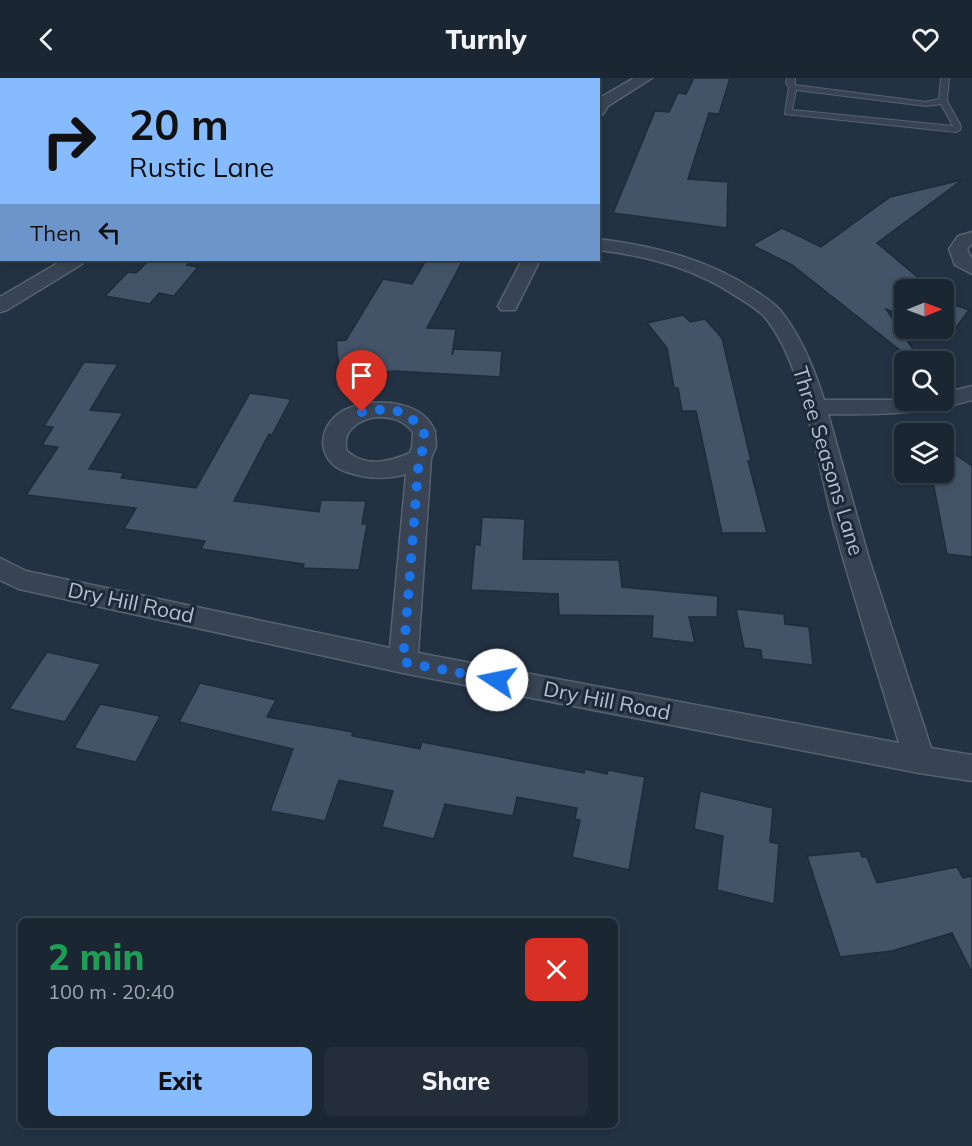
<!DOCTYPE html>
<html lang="en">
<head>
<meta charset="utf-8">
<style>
	:root { --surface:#1a2632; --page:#232e3a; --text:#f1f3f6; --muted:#9fa5ac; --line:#38434d; --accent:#87bbff }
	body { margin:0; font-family:Mulish,sans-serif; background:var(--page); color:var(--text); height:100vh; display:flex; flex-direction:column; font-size:22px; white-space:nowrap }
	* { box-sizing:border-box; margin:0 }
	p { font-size:20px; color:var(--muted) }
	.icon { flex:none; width:33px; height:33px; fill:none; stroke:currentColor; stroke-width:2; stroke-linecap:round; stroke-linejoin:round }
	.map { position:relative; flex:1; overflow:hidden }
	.details { position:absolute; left:18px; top:840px; width:600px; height:210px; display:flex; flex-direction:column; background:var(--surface); border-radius:9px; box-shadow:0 3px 9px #0003,0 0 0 2px var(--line) }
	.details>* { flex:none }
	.top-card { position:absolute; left:0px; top:0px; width:600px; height:183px; box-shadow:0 3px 9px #0003,0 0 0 2px var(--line); background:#87bbff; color:#111; overflow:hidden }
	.needle { width:39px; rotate:89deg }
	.tools { position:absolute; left:894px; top:201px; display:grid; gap:12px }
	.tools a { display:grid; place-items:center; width:60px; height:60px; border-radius:9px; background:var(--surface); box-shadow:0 3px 9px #0003,0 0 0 2px var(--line); font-size:30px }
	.pin { position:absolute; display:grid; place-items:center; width:51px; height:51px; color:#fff; margin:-62px -26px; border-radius:50% 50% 50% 0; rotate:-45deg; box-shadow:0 0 6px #0007 }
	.pin .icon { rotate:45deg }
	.me { position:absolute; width:66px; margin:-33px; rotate:281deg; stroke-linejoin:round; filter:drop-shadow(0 0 4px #0008) }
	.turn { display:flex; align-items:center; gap:21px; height:126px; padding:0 30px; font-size:27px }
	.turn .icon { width:78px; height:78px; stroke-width:2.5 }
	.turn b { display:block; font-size:42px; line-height:51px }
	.then { display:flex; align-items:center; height:57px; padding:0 30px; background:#0003; gap:12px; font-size:22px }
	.round { display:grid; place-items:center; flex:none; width:63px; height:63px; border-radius:9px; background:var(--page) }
	.overview { display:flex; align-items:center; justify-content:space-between; height:102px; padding:0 30px }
	h1 { font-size:36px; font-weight:800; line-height:45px; color:#1e9e55 }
	.button { display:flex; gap:12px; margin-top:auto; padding:12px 30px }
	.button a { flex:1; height:69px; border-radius:9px; background:var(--accent); color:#111; font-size:24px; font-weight:800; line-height:69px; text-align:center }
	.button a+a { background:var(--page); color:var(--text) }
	header { display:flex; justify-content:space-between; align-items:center; height:78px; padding:0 30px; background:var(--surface); font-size:27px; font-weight:800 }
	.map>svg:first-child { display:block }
	.building { fill:#445468; stroke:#1e2b3a; stroke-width:1.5 }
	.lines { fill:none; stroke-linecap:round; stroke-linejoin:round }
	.lane-casing { stroke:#566270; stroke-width:2 }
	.street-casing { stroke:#566270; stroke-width:3 }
	.lane { fill:#384453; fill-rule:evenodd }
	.street { fill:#384453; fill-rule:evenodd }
	.route { stroke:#1a73e8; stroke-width:10; stroke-dasharray:0 18 }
	.labels { text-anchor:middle; stroke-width:6; stroke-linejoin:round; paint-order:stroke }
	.street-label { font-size:21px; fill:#b5bfcd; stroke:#1c2938 }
</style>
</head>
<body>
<header><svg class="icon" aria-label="back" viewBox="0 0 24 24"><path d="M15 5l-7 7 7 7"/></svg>Turnly<svg class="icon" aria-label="heart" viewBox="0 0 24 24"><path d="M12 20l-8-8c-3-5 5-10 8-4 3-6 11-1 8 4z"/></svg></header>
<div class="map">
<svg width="972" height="1068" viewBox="0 0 972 1068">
	<rect width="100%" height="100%" fill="#233243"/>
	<!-- building -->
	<g class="building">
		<path d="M694,0h36l-11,36 -10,-1 -21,66 40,3 -1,46 -114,-15 42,-102 14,1 9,-19 8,1z"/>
		<path d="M962,102l-85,63 56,47h-29v26l-18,-7 33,49 -4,4 -123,-97 -40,-20 30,-17 39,19 69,-50z"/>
		<path d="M149,182h43l-5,5 11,2 -24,29 -15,-3 -9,11 -45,-8 23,-24 8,1z"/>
		<path d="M426,182h37l-36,68 29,1 -4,26 2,-6 48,2 -2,26 -106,-6 -54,6 -4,-36 10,-1 37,-61 29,5z"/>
		<path d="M944,221l5,4 20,7 -17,23 -11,-5h3z"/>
		<path d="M683,237l7,7 15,-3 17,19 29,123h-3l19,72h-45l-26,-122h-14l-4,-23h-4l-7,-40 -20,-25z"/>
		<path d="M84,284l34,2 -28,46 33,3 -34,56 35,4 -3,5 75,10 54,-95 41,6 -19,36 -3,-1 -35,67 85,11 2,-12 45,1 -4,23h5l-8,46 -56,-2 1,-4 -103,-15 4,-8 -81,-12 12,-21 -110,-13 32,-48 -16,-2 11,-18 -9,-1z"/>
		<path d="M944,369l28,19v91l-25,-3 -16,-82h13z"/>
		<path d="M482,439l43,2 -2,40 96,1 3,27 96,9 -1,21h-28l6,26 -43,-5 1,-22 -94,-1 -1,-21 -87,-4 4,-46 5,1z"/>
		<path d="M736,531l48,5 1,10 24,3 4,38 -51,-6 -1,-9 -17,-2z"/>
		<path d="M47,574l54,12 -36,58 -56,-13z"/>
		<path d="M200,605l76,17 -9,17 86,15 -1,4 68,13 2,-7 162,31 1,-4 22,5 1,-4 37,7 -16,93 -57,-13 8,-37 -5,-1 2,-11 -60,-11 -4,19 -68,-12 -11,35 -52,-12 11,-36 -54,-11 -14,41 -55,-10 23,-62 -114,-27z"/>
		<path d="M100,626l60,12 -24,46 -62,-14z"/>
		<path d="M700,713l73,17 -3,34 9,2 -5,60 -57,-14 6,-54 -29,-7z"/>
		<path d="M860,773l2,6h5l10,26 80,-16 6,11 9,-2v97l-20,-40 -60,18 -52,6 -33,-101z"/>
	</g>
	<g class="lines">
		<defs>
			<path id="lane" d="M787,0h8v7l131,17 13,-3 2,-21h8l-2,23 14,25 -1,4 -4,2 -171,-18 4,-27 -3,-4zM796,12l130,16 15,-2 12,22 -161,-16z"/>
			<g id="street">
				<path d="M252,0h15l-16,2z"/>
				<path d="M634,0h18l-44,28 -5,8 -5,2v-17z"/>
				<path d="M972,154v12l-5,5 5,10v15l-17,-9 -6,-16 9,-13z"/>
				<path d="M598,161c56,7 109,20 156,51 9,6 19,12 26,20 21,26 34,58 44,90h120v-7l28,-7v14c-47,14 -95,15 -144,14l41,145 62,189 41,7v26l-53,-8 -516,-100 -384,-84 -19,-9v-22l26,13 364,77 16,-174c-21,6 -39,5 -59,-2 -27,-8 -32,-39 -10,-57 20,-16 58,-16 80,-4 8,4 14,12 18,20l1,16 -5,11 -13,195 481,90c-22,-73 -45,-145 -65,-217 -16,-60 -30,-163 -70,-210 -7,-7 -17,-13 -25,-18 -43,-29 -90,-42 -141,-48zM376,339c16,0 26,2 37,15l-1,15 -2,6c-21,9 -44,15 -63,-2 -6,-20 11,-31 29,-34z"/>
				<path d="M63,182h21l-2,4 -75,46 -7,2v-15z"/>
				<path d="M522,182h18l-25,50h-14l-3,-4z"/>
			</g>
		</defs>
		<!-- lane casing -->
		<use href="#lane" class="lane-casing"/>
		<!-- street casing -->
		<use href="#street" class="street-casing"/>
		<!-- lane -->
		<use href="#lane" class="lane"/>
		<!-- street -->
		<use href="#street" class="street"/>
	</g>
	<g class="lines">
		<!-- route -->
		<path class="route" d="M362,334c30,-5 42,-4 62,19v16l-5,11 -16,204 94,18"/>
	</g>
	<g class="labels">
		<!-- street labels -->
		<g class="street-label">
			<text transform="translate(828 383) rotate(73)" y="7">Three Seasons Lane</text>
			<text transform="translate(131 525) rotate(12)" y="7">Dry Hill Road</text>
			<text transform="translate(607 623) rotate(11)" y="7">Dry Hill Road</text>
		</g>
	</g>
</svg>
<div class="tools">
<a><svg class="needle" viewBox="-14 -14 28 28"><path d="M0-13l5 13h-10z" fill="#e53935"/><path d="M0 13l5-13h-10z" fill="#9fa5ac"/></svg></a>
<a><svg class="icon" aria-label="search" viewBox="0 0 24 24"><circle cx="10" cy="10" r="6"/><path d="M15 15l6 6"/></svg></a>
<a><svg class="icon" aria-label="layers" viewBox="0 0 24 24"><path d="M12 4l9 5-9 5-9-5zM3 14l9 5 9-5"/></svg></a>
</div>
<div class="pin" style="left:362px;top:334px;background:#d93025"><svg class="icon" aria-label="arrive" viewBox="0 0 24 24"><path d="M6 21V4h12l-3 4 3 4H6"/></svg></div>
<svg class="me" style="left:497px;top:602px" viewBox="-20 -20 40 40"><circle r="19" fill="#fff"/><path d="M0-13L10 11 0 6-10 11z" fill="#1a73e8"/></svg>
<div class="top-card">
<div class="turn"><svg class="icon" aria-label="right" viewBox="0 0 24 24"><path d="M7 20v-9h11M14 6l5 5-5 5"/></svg><div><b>20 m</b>Rustic Lane</div></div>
<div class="then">Then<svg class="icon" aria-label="left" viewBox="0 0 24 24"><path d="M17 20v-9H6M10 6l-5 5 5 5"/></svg></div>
</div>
<section class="details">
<div class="overview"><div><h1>2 min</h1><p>100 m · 20:40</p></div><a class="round" style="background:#d93025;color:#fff"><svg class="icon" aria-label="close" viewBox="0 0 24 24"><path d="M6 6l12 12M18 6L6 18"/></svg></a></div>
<div class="button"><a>Exit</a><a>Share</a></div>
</section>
</div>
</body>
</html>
